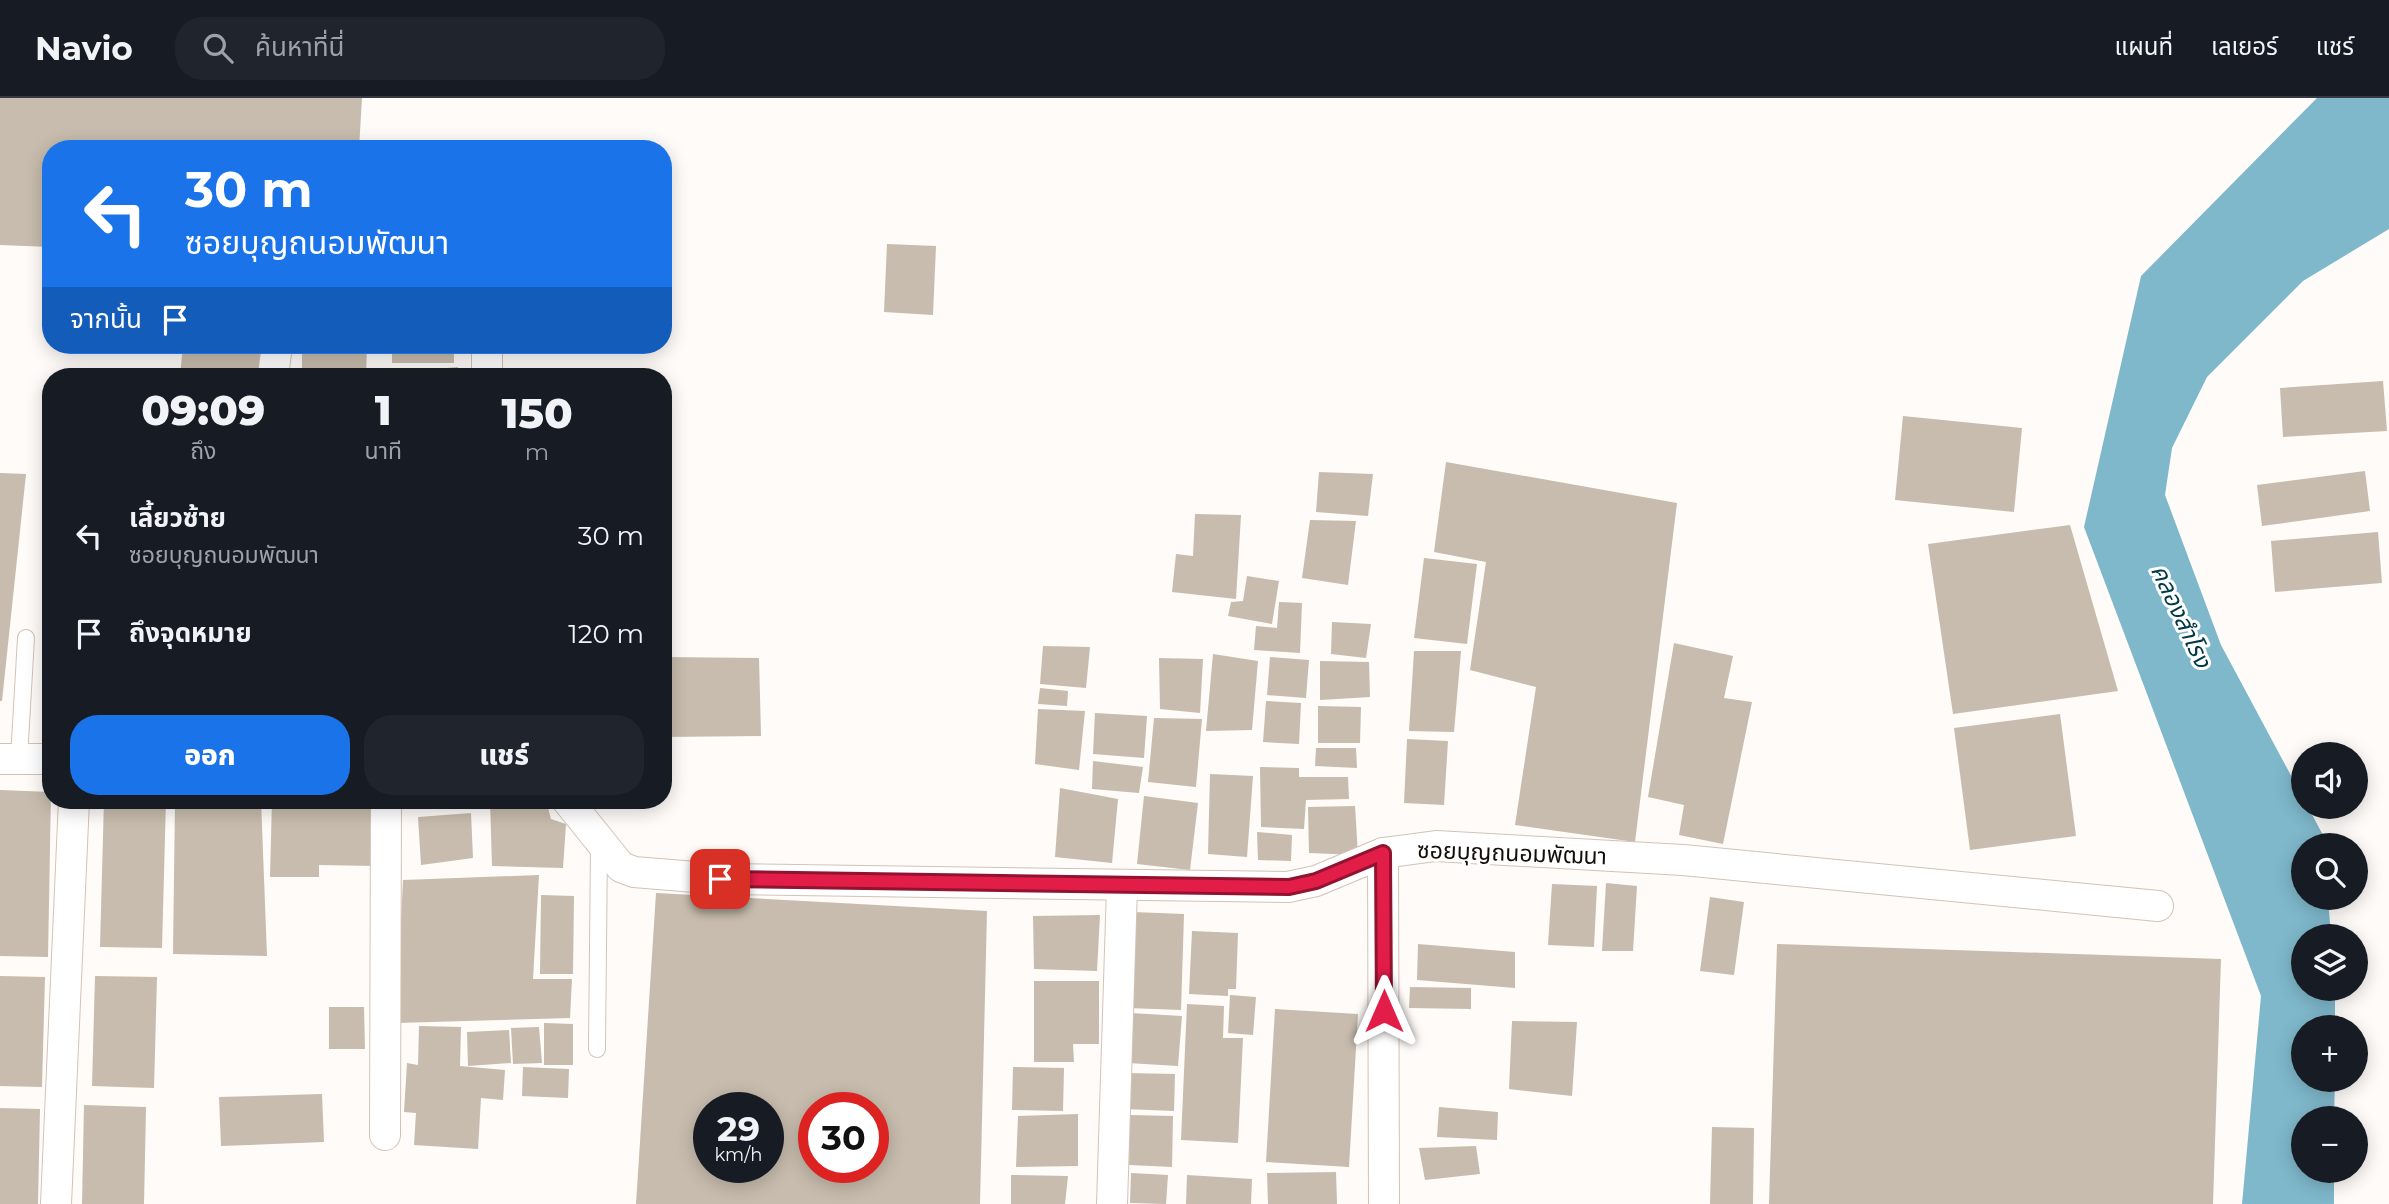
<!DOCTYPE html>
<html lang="th">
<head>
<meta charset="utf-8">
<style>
	:root { --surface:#171b24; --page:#20242c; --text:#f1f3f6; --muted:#9ea1a6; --line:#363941; --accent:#1a73e8 }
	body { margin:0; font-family:Montserrat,"Noto Sans Thai",sans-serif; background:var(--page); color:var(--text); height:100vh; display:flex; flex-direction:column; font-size:26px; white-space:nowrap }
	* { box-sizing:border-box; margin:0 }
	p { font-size:23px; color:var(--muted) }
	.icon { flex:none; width:38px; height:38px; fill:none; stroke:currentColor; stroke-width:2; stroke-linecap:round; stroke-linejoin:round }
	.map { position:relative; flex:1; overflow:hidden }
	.side { position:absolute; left:42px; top:270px; width:630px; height:441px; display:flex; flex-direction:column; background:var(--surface); border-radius:28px; box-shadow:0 4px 18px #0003 }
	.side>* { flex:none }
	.guide { position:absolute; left:42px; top:42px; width:630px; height:214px; border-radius:28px; box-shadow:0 4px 18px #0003; background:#1a73e8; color:#fff; overflow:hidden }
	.controls { position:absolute; left:2291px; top:644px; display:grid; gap:14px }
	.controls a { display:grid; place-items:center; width:77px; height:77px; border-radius:50%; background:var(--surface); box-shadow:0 4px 18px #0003; font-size:35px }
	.speed { position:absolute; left:693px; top:994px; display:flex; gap:14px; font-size:35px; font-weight:700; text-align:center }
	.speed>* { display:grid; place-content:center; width:91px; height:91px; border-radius:50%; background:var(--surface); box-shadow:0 4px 18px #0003; line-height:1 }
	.speed small { font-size:18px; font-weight:400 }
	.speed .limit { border:10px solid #d22; background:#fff; color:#111 }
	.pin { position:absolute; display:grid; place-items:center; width:60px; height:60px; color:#fff; margin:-30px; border-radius:14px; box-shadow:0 4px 10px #0006 }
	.me { position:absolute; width:77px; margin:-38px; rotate:0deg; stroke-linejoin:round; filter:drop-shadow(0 0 5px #0008) }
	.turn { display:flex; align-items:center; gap:24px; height:147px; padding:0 28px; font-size:32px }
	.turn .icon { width:91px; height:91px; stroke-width:2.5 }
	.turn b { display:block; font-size:49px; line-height:60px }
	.then { display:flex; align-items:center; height:66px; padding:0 28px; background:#0003; gap:14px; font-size:26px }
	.eta { display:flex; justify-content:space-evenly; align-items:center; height:119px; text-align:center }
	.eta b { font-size:42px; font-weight:800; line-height:49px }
	.cta { display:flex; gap:14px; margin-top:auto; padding:14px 28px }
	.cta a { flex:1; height:80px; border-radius:28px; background:var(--accent); color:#fff; font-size:28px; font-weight:800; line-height:80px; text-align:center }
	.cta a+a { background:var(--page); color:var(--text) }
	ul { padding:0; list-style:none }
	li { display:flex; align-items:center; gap:21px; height:98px; padding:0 28px }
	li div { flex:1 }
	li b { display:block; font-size:26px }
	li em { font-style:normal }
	header { display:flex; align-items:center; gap:42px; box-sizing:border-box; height:98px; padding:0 35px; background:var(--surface); border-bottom:2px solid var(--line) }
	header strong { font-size:33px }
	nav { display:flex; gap:38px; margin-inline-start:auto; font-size:24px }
	.search { width:490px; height:63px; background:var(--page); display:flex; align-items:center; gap:18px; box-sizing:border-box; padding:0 24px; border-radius:28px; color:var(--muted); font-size:26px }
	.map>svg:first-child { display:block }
	.water { fill:#7fb8cb }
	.building { fill:#c7bcad; fill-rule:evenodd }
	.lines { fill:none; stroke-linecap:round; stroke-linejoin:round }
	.service-casing { stroke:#d3c2b7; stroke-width:18 }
	.minor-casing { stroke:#d3c2b7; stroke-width:32 }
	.service { stroke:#fff; stroke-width:16 }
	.minor { stroke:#fff; stroke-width:30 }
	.route-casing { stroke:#92132f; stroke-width:18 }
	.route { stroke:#e11d48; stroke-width:12 }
	.labels { text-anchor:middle; stroke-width:6; stroke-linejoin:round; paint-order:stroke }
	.street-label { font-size:23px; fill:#140e0a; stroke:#fff }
	.water-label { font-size:24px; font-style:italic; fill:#023947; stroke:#fff }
</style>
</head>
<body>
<header>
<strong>Navio</strong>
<div class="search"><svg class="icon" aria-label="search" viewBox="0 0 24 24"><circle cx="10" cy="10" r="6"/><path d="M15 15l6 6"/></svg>ค้นหาที่นี่</div>
<nav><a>แผนที่</a><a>เลเยอร์</a><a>แชร์</a></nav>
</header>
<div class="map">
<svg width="2389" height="1106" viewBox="0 0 2389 1106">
	<rect width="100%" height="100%" fill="#fefbf8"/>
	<!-- water -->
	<path class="water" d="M2317,0h72v131l-86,52 -96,96 -35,71 -7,47 56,150 82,153v9h5l16,30v8h-21v53h25l3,38h-28v53h32v38h-32v53h32l-1,38h-31v53h31v33h-92l19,-208 -177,-469 57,-251z"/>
	<!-- building -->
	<g class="building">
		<path d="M0,0h362l-3,51h-308v98l-51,-2z"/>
		<path d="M887,146l49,2 -3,69 -49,-3z"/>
		<path d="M183,247h83l-2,31h-84z"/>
		<path d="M302,247h65l-1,31h-64z"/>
		<rect x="392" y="247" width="62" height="18"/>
		<path d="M458,269l1,9h-60l-1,-4z"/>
		<path d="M2383,283l4,50 -104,6 -3,-49z"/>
		<path d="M1903,318l119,12 -8,84 -119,-12z"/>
		<path d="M1446,364l231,41 -42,339 -120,-17 21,-138 -66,-17 16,-108 -52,-10z"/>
		<path d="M2365,373l5,40 -108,15 -5,-41z"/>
		<path d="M1319,374l54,2 -5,42 -52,-4z"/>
		<path d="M0,375l26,1 -24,227h-2z"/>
		<path d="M1195,416l46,1 -5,84 -64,-7 4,-38 17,2z"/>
		<path d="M1310,422l46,1 -8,64 -46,-7z"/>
		<path d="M2070,427l48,166 -165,23 -25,-170z"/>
		<path d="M2378,434l4,51 -107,9 -4,-51z"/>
		<path d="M1424,460l53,6 -10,80 -53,-6z"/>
		<path d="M1247,478l32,5 -7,43 -44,-8 3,-14 12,-1z"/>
		<path d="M1279,504l23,1 -2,50 -46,-3 2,-24 21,2z"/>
		<path d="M1332,524l39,2 -5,34 -35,-4z"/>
		<path d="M1674,545l59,13 -9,42 28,4 -29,142 -44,-9 5,-30 -36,-8z"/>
		<path d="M1043,548l47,1 -4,41 -46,-4z"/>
		<path d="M1414,553h47l-7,81 -45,-1z"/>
		<path d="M1213,556l45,7 -6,69 -46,1z"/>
		<path d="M663,559l96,1 2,78 -98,1z"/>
		<path d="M1270,559l39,3 -3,38 -39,-3z"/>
		<path d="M1159,560l44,1 -3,54 -40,-4z"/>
		<path d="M1320,563l49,1 1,35 -50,3z"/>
		<path d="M1040,590l28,3 -1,15 -29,-2z"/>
		<path d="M1266,603l35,2 -2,41 -36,-2z"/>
		<path d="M1318,608l43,1 -1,36h-42z"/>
		<path d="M1038,611l47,2 -6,59 -44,-6z"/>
		<path d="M1095,615l52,3 -3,42 -51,-4z"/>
		<path d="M2060,616l16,122 -106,14 -16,-122z"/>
		<path d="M1154,620l48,1 -6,68 -48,-5z"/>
		<path d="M1407,641l41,2 -4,64 -40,-2z"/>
		<path d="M1316,650h40l1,20 -42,-2z"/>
		<path d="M1093,663l50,6 -4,26 -47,-4z"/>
		<path d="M1260,669l39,1v9h49l1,22 -43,1 -2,29 -43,-2z"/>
		<path d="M1210,676l43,2 -6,81 -39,-3z"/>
		<path d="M1060,690l58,11 -6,64 -57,-6z"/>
		<path d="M0,692l51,2 -3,165 -48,-1z"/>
		<path d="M1144,698l54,7 -8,67 -53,-6z"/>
		<path d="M104,702h62l-4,148 -62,-1z"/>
		<path d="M175,702h86l6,156 -94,-2z"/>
		<path d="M272,702h105l-1,66 -57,-1v12h-49z"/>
		<path d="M490,702h56l5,19 15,5 -3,44 -71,-2z"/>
		<path d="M1355,708l3,49 -49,-2 -1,-46z"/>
		<path d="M471,715l2,45 -52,7 -3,-48z"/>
		<path d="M1257,734l35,3 -1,26 -33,-1z"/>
		<path d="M539,777l-6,104h39l-2,39 -174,5 7,-143z"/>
		<path d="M1606,785l31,3 -4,65h-31z"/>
		<path d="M1552,786l45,2 -3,61 -46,-2z"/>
		<path d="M656,795l331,18 -7,293h-344zM709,1010h59v59h-59zM814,1010h59v59h-59z"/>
		<path d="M541,797l33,1 -1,78h-33z"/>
		<path d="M1710,799l34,5 -10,73 -34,-4z"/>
		<path d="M1132,814l52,2 -3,96 -53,-2z"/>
		<path d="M1100,817l-3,56 -63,-2 -1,-53z"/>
		<path d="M1192,833l46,2 -2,56h-8v7l-39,-2z"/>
		<path d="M1418,846l97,8v36l-98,-8z"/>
		<path d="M1777,846l444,15 -8,245h-444z"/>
		<path d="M0,878l45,1 -3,110 -42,-1z"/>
		<path d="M95,878l62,1 -3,111 -62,-2z"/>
		<path d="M1034,883h65v63h-26l1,18h-40z"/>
		<path d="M1410,889l61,1v21l-62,-1z"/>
		<path d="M1230,897l26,2 -3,38 -25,-2z"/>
		<path d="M1187,906l37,2 -1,32h20l-5,105 -57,-3z"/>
		<path d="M329,909h35l1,42h-36z"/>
		<path d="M1275,911l83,5 -9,153 -83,-5z"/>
		<path d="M1130,915l52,3 -4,50 -50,-3z"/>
		<path d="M1512,923l65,1 -5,74 -63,-7z"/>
		<path d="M544,925l29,1v41h-29z"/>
		<path d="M419,928l42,1 -1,39 45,4 -2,30 -22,-2 -3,51 -64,-4 2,-32 -12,-1 3,-49 11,2z"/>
		<path d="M539,929l3,36 -29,1 -2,-36z"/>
		<path d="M509,932l2,33 -43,3 -1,-34z"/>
		<path d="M523,969l46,2 -1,29 -46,-2z"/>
		<path d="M1013,969l51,1 -1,43 -51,-1z"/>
		<path d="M1125,975l50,1 -1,37 -50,-2z"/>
		<path d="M322,996l2,48 -103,4 -2,-49z"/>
		<path d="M84,1007l62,2 -2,97h-62z"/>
		<path d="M1439,1009l59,5 -1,28 -60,-3z"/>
		<path d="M0,1010l40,1 -2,95h-38z"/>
		<path d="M1078,1016v52l-62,1 2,-51z"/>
		<path d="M1130,1017l43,1 -1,51 -43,-2z"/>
		<path d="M1712,1029l42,1 -1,76h-43z"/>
		<path d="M1476,1048l4,28 -55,6 -6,-32z"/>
		<path d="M1336,1074l1,32h-69l-1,-31z"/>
		<path d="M1131,1075l37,2 -2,29 -36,-1z"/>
		<path d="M1011,1077l57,1 -3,28h-54z"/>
		<path d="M1187,1077l65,4 -1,25h-65z"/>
	</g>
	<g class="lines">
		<defs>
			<g id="service">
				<path d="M19,661l7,-121"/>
				<path d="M597,951l2,-205"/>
			</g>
			<g id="minor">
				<path d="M273,278l4,-31"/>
				<path d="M487,278v-31"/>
				<path d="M0,661h51"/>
				<path d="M567,702l54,67 13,5 86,7 568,8 28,-6 67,-28 53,-7 247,14 475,46"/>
				<path d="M1383,755l1,351"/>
				<path d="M385,1037l1,-335"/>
				<path d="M56,1106l18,-404"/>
				<path d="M1112,1106l10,-317"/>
			</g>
		</defs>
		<!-- service casing -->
		<use href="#service" class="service-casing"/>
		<!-- minor casing -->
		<use href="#minor" class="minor-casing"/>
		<!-- service -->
		<use href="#service" class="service"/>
		<!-- minor -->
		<use href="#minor" class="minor"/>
	</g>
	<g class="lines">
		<defs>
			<path id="route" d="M720,781l569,8 27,-6 67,-28 1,158"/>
		</defs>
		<!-- route casing -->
		<use href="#route" class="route-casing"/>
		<!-- route -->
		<use href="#route" class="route"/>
	</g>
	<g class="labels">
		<!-- street labels -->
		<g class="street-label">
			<text transform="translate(1512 755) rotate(2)" y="8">ซอยบุญถนอมพัฒนา</text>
		</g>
		<!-- water labels -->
		<g class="water-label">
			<text transform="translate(2181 518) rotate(65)" y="8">คลองสำโรง</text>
		</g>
	</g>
</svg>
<div class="controls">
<a><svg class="icon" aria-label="sound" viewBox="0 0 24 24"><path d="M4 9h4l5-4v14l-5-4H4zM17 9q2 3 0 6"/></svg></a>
<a><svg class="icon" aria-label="search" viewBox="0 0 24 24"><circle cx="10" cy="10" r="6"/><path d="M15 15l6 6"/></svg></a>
<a><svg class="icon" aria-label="layers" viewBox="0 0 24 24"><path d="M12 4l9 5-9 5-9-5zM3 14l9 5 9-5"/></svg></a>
<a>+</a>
<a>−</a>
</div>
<div class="speed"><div>29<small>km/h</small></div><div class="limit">30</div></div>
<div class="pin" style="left:720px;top:781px;background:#d93025"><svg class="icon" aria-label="arrive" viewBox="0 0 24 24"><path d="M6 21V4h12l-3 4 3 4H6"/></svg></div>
<svg class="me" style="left:1384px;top:913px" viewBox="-20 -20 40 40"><path d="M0-17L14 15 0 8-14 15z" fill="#e11d48" stroke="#fff" stroke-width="4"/></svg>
<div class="guide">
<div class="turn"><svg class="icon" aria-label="left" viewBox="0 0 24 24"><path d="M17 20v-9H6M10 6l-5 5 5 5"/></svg><div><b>30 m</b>ซอยบุญถนอมพัฒนา</div></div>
<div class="then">จากนั้น<svg class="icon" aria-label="arrive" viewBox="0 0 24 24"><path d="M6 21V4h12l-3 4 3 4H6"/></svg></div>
</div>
<section class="side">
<div class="eta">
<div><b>09:09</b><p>ถึง</p></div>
<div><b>1</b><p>นาที</p></div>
<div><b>150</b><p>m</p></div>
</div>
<ul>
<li><svg class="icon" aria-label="left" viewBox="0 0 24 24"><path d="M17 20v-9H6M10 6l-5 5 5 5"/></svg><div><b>เลี้ยวซ้าย</b><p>ซอยบุญถนอมพัฒนา</p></div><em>30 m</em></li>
<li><svg class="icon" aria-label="arrive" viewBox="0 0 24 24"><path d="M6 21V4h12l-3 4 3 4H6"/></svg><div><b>ถึงจุดหมาย</b></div><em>120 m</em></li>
</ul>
<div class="cta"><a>ออก</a><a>แชร์</a></div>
</section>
</div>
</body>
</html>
